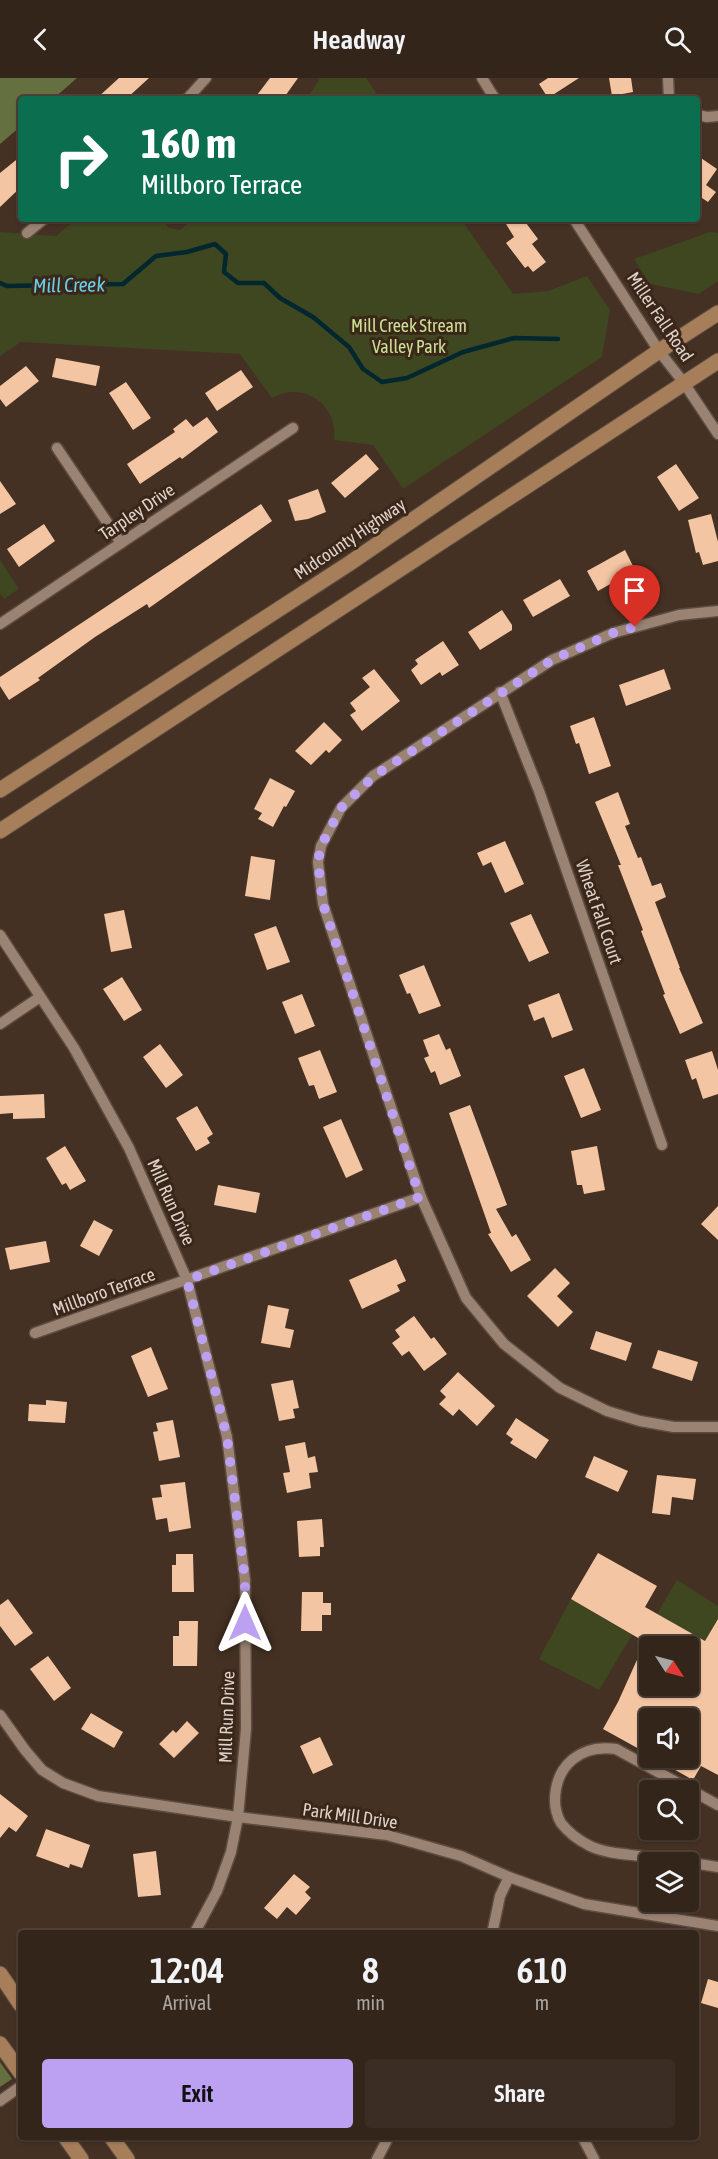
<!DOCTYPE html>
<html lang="en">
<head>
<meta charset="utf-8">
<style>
	:root { --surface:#33251a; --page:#3b2d23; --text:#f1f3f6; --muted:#a9a5a2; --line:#4e4239; --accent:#bca0f2 }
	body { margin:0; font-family:"Asap Condensed",sans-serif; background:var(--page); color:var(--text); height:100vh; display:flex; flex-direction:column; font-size:22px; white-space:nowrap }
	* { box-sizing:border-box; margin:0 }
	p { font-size:20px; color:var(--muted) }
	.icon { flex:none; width:33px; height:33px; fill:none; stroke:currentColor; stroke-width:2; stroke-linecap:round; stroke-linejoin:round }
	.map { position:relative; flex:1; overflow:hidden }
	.details { position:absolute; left:18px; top:1852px; width:681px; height:210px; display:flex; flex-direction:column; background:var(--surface); border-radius:6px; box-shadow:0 2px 4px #0004,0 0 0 2px var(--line) }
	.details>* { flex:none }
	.top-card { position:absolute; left:18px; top:18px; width:682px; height:126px; border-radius:6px; box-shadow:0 2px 4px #0004,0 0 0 2px var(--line); background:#0b6e4f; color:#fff; overflow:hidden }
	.needle { width:39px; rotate:126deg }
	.controls { position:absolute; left:639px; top:1558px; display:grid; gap:12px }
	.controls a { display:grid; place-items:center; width:60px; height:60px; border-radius:6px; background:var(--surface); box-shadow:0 2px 4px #0004,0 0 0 2px var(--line); font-size:30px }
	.pin { position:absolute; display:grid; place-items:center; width:51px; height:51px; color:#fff; margin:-62px -26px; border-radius:50% 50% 50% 0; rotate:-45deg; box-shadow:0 0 6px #0007 }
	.pin .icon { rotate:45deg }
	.me { position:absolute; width:66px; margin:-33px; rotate:0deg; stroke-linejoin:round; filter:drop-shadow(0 0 4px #0008) }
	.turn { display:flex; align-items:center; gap:21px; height:126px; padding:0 24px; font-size:27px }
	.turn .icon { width:78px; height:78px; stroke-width:2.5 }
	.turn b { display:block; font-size:42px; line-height:51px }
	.eta { display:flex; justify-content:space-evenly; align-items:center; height:102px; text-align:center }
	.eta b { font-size:36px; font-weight:600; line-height:42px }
	.button { display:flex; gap:12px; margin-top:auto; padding:12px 24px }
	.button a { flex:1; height:69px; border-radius:6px; background:var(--accent); color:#111; font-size:24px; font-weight:600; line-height:69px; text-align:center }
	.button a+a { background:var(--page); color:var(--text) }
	header { display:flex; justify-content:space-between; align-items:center; height:78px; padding:0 24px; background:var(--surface); font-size:27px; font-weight:600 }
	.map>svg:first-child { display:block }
	.green { fill:#3e4720 }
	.forest { fill:#647040 }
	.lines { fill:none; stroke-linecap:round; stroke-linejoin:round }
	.stream { stroke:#02272f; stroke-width:4.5 }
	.building { fill:#f4c5a2; fill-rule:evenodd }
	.minor-casing { stroke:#5d4d40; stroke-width:13 }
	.major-casing { stroke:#5d4d40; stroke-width:17 }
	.minor { stroke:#9a8373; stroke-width:10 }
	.major { stroke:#a67e59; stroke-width:15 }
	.route { stroke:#bca0f2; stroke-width:10; stroke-dasharray:0 18 }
	.labels { text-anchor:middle; stroke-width:6; stroke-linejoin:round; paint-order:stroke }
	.street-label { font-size:18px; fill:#dfd2ca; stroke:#3a2719 }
	.park-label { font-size:18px; fill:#cce094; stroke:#3a2719 }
	.water-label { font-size:20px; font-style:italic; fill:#69cfe8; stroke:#3a2719 }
</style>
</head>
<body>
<header><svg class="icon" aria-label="back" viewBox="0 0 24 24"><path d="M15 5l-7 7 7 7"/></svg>Headway<svg class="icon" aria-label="search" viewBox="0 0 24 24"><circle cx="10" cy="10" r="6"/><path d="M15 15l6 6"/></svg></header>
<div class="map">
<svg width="718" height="2081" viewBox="0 0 718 2081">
	<rect width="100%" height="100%" fill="#443123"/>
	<!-- green -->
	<g class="green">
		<path d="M320,0h46l14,21h-73z"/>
		<path d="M76,141h85l8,9 11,2 13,-11h268l52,75 35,-3 39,-15 23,34 -8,47 -199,132 -30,-44 -39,-5c5,-35 -31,-60 -62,-42l-32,-44 -219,-12 -21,14v-124l56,4z"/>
		<path d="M710,154l8,1v48l-19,13 -49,-10 -16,-25z"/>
		<path d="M0,482l19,29 -15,10 -4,-6z"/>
		<path d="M677,1502l41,26v13l-13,22 -48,-27z"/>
		<path d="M571,1521l61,36 -33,55 -60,-31z"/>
	</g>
	<!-- forest -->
	<g class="forest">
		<path d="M0,0h77l-24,21h-32v27l-21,18z"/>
		<path d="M0,1984l12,17 -12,8z"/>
	</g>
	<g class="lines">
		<!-- stream -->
		<path class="stream" d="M0,205l7,3 116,-2 33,-28 31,-4 28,-8 11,10 -2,18 14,11h26l16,15 33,19 36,30 14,22 19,13 25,-4 56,-26 51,-14 44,1"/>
	</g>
	<!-- building -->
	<g class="building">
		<path d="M119,0h30l-23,21h-30z"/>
		<path d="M270,0h28l-15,21h-29z"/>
		<path d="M548,0h31l-31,20 -9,-14z"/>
		<path d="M609,0h22l2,14 -21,4z"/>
		<path d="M21,78v31l-21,20v-34z"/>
		<path d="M698,78l19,13 -11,16 10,7 -8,10 -9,-6 -1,1z"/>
		<path d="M503,141h20l15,20 -6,5 14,18 -13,10 -5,-6 -3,2 -19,-25 8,-6z"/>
		<path d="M56,280l44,8 -4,20 -44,-9z"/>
		<path d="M26,288l13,15 -33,26 -6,-8v-13z"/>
		<path d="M241,292l12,17 -36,24 -12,-18z"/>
		<path d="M126,304l25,36 -18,12 -24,-37z"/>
		<path d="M207,339l11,15 -36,27 -2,-2 -40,27 -13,-20 48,-32 -2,-3 13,-10 7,8z"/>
		<path d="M366,376l13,15 -34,29 -14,-15z"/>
		<path d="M676,386l23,34 -20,13 -22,-34z"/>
		<path d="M0,403l16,23 -16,10z"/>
		<path d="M318,411l8,23 -18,7 -13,2 -7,-21z"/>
		<path d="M261,426l11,17 -123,87 -2,-4 -52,33 -57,41 2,2 -31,20 -9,-14v-9z"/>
		<path d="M711,436l7,28v19l-15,4 -4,-13 -3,1 -8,-33z"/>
		<path d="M44,446l11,17 -36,26 -12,-18z"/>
		<path d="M625,472l10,20 -37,21 -11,-20z"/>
		<path d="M560,501l10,17 -37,21 -10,-17z"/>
		<path d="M502,532l10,15v5l-32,20 -12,-18z"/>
		<path d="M443,563l16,24 -17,11 -2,-4 -19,13 -10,-15 7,-6 -3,-4z"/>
		<path d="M374,591l26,32 -38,30 -12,-16 6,-4 -6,-8 20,-16 -8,-9z"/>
		<path d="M664,591l7,20 -45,17 -7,-21z"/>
		<path d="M594,639l17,49 -22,8 -10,-31 -3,1 -6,-18z"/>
		<path d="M324,644l18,18 -13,13 -3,-3 -15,15 -16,-14z"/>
		<path d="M270,700l25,13 -9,16 -2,-1 -11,21 -15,-8 4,-6 -8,-4z"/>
		<path d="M618,714l12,32 -5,2 13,32 3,-1 11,29 9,-3 5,14 -11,5 25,66h-1l24,55 -23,11 -17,-39 2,-1 -24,-63 2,-1 -25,-65h3l-26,-63z"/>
		<path d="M505,763l19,43 -19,9 -14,-31 -8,4 -6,-13z"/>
		<path d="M251,778l24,4 -5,40 -25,-4z"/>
		<path d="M124,832l8,38 -21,4 -7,-38z"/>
		<path d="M531,836l18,39 -20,9 -19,-39z"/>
		<path d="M276,848l14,36 -23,8 -13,-36z"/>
		<path d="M424,887l17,41 -22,8 -9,-21 -3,1 -8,-19z"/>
		<path d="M122,899l20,33 -18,11 -21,-32z"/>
		<path d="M559,915l14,37 -21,8 -8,-21 -10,4 -6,-16z"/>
		<path d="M302,916l13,32 -20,8 -13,-32z"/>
		<path d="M439,956l7,16 4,-2 11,28 -21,9 -5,-14 -4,2 -7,-15 5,-2 -6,-16z"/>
		<path d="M160,966l23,31 -17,13 -23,-31z"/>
		<path d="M320,972l17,42 -18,7 -5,-14 -5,1 -11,-28z"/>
		<path d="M712,973l6,19v24l-15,5 -7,-21 -4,2 -7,-20z"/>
		<path d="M584,990l17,42 -20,8 -17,-42z"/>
		<path d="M44,1016l1,24 -32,1v-6l-13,1v-18z"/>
		<path d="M470,1027l37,100 -11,4 16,28 4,-3 15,26 -20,12 -23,-38 3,-1 -42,-120z"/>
		<path d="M197,1028l16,28 -6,4 3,5 -14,8 -20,-33z"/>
		<path d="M341,1041l22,51 -17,8 -23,-51z"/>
		<path d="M65,1068l21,35 -16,9 -4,-7 -4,2 -16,-27z"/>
		<path d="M597,1068l8,44 -21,4 -2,-9h-5l-6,-34z"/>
		<path d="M218,1107l42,8 -4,20 -42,-8z"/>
		<path d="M718,1128v34l-17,-16z"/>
		<path d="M94,1142l19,10 -14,26 -19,-10z"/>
		<path d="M46,1163l4,21 -40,8 -5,-22z"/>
		<path d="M396,1181l10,22 -9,4 3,6 -38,18 -13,-29z"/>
		<path d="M555,1190l15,15 -13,13 16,16 -15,15 -31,-31z"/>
		<path d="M268,1227l21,4 -4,19 9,2 -4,18 -29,-5z"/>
		<path d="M414,1238l17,23 3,-2 13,17 -23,17 -15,-20 -7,5 -10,-13 8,-6 -5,-7z"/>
		<path d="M596,1253l36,12 -6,18 -36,-12z"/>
		<path d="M151,1269l17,42 -20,8 -17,-41z"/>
		<path d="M658,1272l40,12 -6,19 -40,-13z"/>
		<path d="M458,1294l37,34 -18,20 -18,-17 -6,7 -14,-12 7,-7 -6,-6z"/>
		<path d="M293,1302l6,28 -6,1 2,9 -16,3 -8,-37z"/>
		<path d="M46,1322l21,2 -2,21 -37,-2 1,-17 17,1z"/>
		<path d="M516,1340l33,22 -13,19 -26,-16 3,-4 -7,-5z"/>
		<path d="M173,1342l7,37 -21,4 -6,-29 5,-1 -2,-8z"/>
		<path d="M305,1364l3,16 7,-2 3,16 -9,1 2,15 -24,5 -4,-20 7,-1 -5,-26z"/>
		<path d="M594,1378l34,15 -10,21 -33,-15z"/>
		<path d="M657,1397l39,4 -3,21 -21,-3 -2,18 -18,-2z"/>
		<path d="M185,1404l6,46 -22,4 -2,-14 -11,2 -4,-22 10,-1 -2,-12z"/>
		<path d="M322,1441l2,28h-4v9l-21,1 -2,-36z"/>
		<path d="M598,1475l59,33 -12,21 60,34 13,-22v156l-17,-9 -8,14 -39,-22h34v-39h-38v36l-47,-26 15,-27 27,-60 -74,-43zM650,1569h38v39h-38z"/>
		<path d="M176,1476h17l1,38h-22v-27h4z"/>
		<path d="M302,1514h21v11h8v12h-9v16h-21z"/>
		<path d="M8,1521l25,34 -18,13 -15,-20v-21z"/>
		<path d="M179,1543h19l-1,45h-24v-30h6z"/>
		<path d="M48,1578l23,32 -17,13 -24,-32z"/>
		<path d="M91,1635l32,19 -9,16 -33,-19z"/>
		<path d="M187,1643l12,12 -25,25 -15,-14 14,-14 3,3z"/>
		<path d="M320,1659l13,28 -20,9 -13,-28z"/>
		<path d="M0,1716l28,22 -12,16 -7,-5 -9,11z"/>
		<path d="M46,1751l44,16 -8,23 -12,-4 -1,4 -33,-12z"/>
		<path d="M156,1773l5,44 -23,2 -5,-43z"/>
		<path d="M294,1796l16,13 -5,5 6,6 -15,17 -9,-8 -10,12 -13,-11z"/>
		<path d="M708,1901l10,3v26l-17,-5z"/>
	</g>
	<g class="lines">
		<defs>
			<g id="minor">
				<path d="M482,0l13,21"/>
				<path d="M668,0l1,21"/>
				<path d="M187,21l19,-21"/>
				<path d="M698,37l9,2 11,-1"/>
				<path d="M574,141l85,132 25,32 34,51"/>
				<path d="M27,155l17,-14"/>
				<path d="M57,370l64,95"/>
				<path d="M718,533l-39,4 -66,18 -61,27 -179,116 -32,32 -20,38 -3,16 5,42 98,293 45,101 38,46 56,44 47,23 33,10 34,6h44"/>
				<path d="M0,546l293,-196"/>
				<path d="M500,614l39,99 123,354"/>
				<path d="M0,857l74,113 55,100 58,132 40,157 18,143 1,149 -8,88 -7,35 -14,39 -23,43"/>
				<path d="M0,946l40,-27"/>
				<path d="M35,1255l386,-136"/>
				<path d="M0,1637l25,35 17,20 21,13 35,13 140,21 149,18 74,21 48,21 75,27 134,22"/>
				<path d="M718,1727l-102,-56c-35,-5 -61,16 -61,52 0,6 2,16 6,22 7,9 19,18 29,23 15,7 33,8 50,10 26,3 52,7 78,11"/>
				<path d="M492,1856l8,-38 9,-19"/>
				<path d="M0,2023l21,-15"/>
				<path d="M583,2060l11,21"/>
				<path d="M377,2081l11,-21"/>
			</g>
			<g id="major">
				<path d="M0,712l350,-227 309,-212 59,-38"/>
				<path d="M0,753l718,-470"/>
				<path d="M0,1896l21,31"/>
				<path d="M0,1966l21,29"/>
				<path d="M66,2060l15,21"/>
				<path d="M112,2060l15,21"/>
			</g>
		</defs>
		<!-- minor casing -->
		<use href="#minor" class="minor-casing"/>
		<!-- major casing -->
		<use href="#major" class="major-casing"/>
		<!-- minor -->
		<use href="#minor" class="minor"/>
		<!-- major -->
		<use href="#major" class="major"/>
	</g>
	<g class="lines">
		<!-- route -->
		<path class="route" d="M245,1545v-43l-18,-143 -40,-157 233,-83 -97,-293 -5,-42 3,-16 20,-38 33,-32 178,-116 61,-27 22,-6"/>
	</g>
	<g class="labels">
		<!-- street labels -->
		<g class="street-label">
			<text transform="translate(660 239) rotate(56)" y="6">Miller Fall Road</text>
			<text transform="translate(137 434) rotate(-34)" y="6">Tarpley Drive</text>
			<text transform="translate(350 461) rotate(-34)" y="6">Midcounty Highway</text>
			<text transform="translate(599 834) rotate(71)" y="6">Wheat Fall Court</text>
			<text transform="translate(171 1124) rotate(66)" y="6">Mill Run Drive</text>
			<text transform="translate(104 1214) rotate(-20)" y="6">Millboro Terrace</text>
			<text transform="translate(227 1639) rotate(-88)" y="6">Mill Run Drive</text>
			<text transform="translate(350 1738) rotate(8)" y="6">Park Mill Drive</text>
		</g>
		<!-- park labels -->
		<g class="park-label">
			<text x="409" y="254">Mill Creek Stream<tspan x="409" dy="21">Valley Park</tspan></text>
		</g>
		<!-- water labels -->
		<g class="water-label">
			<text transform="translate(69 207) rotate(-1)" y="7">Mill Creek</text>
		</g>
	</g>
</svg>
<div class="controls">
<a><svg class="needle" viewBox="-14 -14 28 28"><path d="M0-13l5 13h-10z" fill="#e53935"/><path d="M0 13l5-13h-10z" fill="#a9a5a2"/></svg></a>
<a><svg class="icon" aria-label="sound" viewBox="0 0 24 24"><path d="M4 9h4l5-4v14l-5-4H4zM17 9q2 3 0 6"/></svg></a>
<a><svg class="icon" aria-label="search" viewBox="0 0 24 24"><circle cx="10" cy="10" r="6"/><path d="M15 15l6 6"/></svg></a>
<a><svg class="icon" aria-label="layers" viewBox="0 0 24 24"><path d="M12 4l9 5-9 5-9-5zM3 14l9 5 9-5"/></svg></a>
</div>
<div class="pin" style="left:635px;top:549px;background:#d93025"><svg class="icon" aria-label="arrive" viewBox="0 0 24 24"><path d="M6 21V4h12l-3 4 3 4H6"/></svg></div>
<svg class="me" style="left:245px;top:1545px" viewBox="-20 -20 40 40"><path d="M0-17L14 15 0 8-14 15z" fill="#bca0f2" stroke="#fff" stroke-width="4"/></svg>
<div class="top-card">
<div class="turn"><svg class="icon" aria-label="right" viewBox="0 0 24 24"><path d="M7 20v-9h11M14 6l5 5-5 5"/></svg><div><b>160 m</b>Millboro Terrace</div></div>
</div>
<section class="details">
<div class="eta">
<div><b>12:04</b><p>Arrival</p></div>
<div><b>8</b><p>min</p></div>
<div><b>610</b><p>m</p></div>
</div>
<div class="button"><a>Exit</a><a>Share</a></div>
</section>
</div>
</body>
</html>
